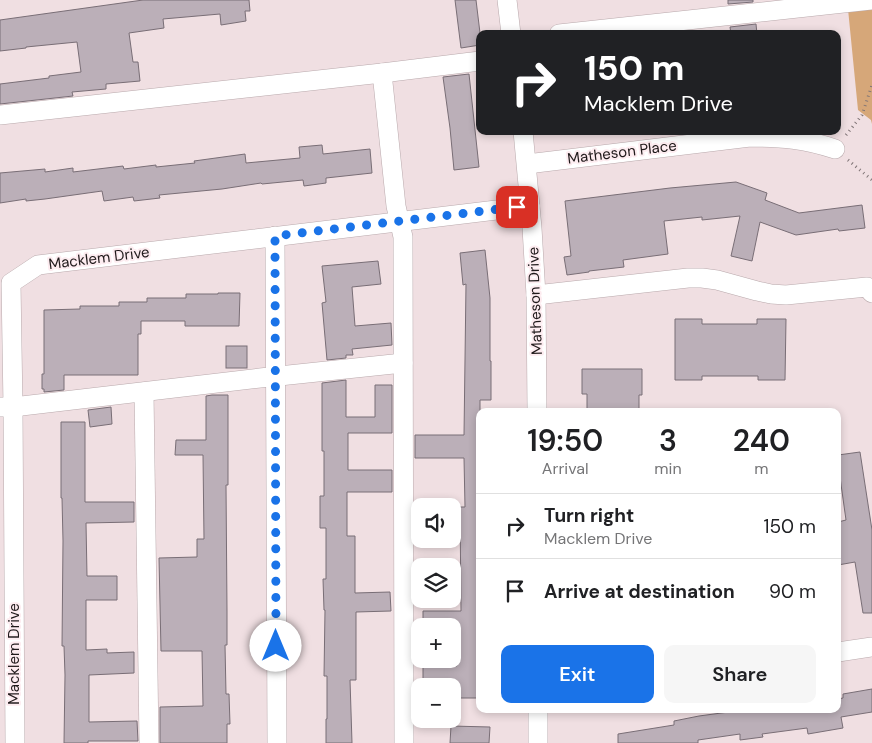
<!DOCTYPE html>
<html lang="en">
<head>
<meta charset="utf-8">
<style>
	:root { --surface:#fff; --page:#f6f6f6; --text:#202124; --muted:#757577; --line:#e0e0e0; --accent:#1a73e8 }
	body { margin:0; font-family:"DM Sans",sans-serif; background:var(--page); color:var(--text); height:100vh; display:flex; flex-direction:column; font-size:19px; white-space:nowrap }
	* { box-sizing:border-box; margin:0 }
	p { font-size:16px; color:var(--muted) }
	.icon { flex:none; width:28px; height:28px; fill:none; stroke:currentColor; stroke-width:2; stroke-linecap:round; stroke-linejoin:round }
	.map { position:relative; flex:1; overflow:hidden }
	.details { position:absolute; left:476px; top:408px; width:365px; height:305px; display:flex; flex-direction:column; background:var(--surface); border-radius:10px; box-shadow:0 2px 8px #0003 }
	.details>* { flex:none }
	.hud { position:absolute; left:476px; top:30px; width:365px; height:105px; border-radius:10px; box-shadow:0 2px 8px #0003; background:#202124; color:#fff; overflow:hidden }
	.buttons { position:absolute; left:411px; top:498px; display:grid; gap:10px }
	.buttons a { display:grid; place-items:center; width:50px; height:50px; border-radius:10px; background:var(--surface); box-shadow:0 2px 8px #0003; font-size:25px }
	.pin { position:absolute; display:grid; place-items:center; width:42px; height:42px; color:#fff; margin:-21px; border-radius:10px; box-shadow:0 2px 8px #0006 }
	.me { position:absolute; width:55px; margin:-28px; rotate:0deg; stroke-linejoin:round; filter:drop-shadow(0 0 4px #0008) }
	.turn { display:flex; align-items:center; gap:18px; height:105px; padding:0 25px; font-size:22px }
	.turn .icon { width:65px; height:65px; stroke-width:2.5 }
	.turn b { display:block; font-size:35px; line-height:42px }
	.eta { display:flex; justify-content:space-evenly; align-items:center; height:85px; text-align:center }
	.eta b { font-size:30px; font-weight:600; line-height:35px }
	.primary-button { display:flex; gap:10px; margin-top:auto; padding:10px 25px }
	.primary-button a { flex:1; height:58px; border-radius:10px; background:var(--accent); color:#fff; font-size:20px; font-weight:600; line-height:58px; text-align:center }
	.primary-button a+a { background:var(--page); color:var(--text) }
	ul { padding:0; list-style:none }
	li { display:flex; align-items:center; gap:15px; height:65px; padding:0 25px; border-top:1px solid var(--line) }
	li div { flex:1 }
	li b { display:block; font-size:19px }
	li em { font-style:normal }
	.map>svg:first-child { display:block }
	.green { fill:#d6a779 }
	.building { fill:#bbafb8; stroke:#796e76 }
	.lines { fill:none; stroke-linecap:round; stroke-linejoin:round }
	.minor-casing { stroke:#b9a9ac; stroke-width:20 }
	.path { stroke:#7f7476; stroke-width:3; stroke-dasharray:1 4; stroke-linecap:butt }
	.minor { stroke:#fff; stroke-width:19 }
	.route { stroke:#1a73e8; stroke-width:9; stroke-dasharray:0 16.2 }
	.labels { text-anchor:middle; stroke-width:4; stroke-linejoin:round; paint-order:stroke }
	.street-label { font-size:15px; fill:#1f191a; stroke:#fdecf0 }
</style>
</head>
<body>
<div class="map">
<svg width="872" height="743" viewBox="0 0 872 743">
	<rect width="100%" height="100%" fill="#f0dfe2"/>
	<!-- green -->
	<path class="green" d="M872,6v118l-1,-4 -13,-10 -10,-101z"/>
	<!-- building -->
	<g class="building">
		<path d="M143,0h106l1,11h-5l1,10 -25,4 -1,-11 -57,5 1,9 -35,5 4,29h5l2,19 -34,3v5l-34,3 1,4 -73,8v-20l49,-6v-2l32,-4 -4,-30 -51,5v1l-26,3v-31z"/>
		<path d="M455,0h21l4,33v12l-19,3z"/>
		<path d="M728,0h25v2l-25,2z"/>
		<path d="M756,24l1,10h-26l-1,-7z"/>
		<path d="M469,74l10,93 -25,3 -4,-42 -7,-51z"/>
		<path d="M322,145l1,9 47,-5 2,24 -46,5v5l-22,3 -1,-6 -41,4 -1,-1 -39,6 -63,6 1,3 -26,3 -1,-4 -29,4 -2,-10 -57,8 -19,2v-2l-26,4v-30l45,-4v3l28,-4v4l50,-6 1,3 32,-4v2l39,-4 -1,-2 51,-7 1,9 54,-5 -1,-11z"/>
		<path d="M736,182l31,11 -2,7 34,13 63,-8 3,23 -26,3 -1,-2 -42,6 -36,-13 -8,39 -21,-5 9,-40 -38,4v-3l-38,4 4,33 -45,6 1,7 -35,4v1l-22,3 -3,-18 7,-1 -6,-55 105,-13z"/>
		<path d="M485,250l5,48v63h1v39h-11v298h-25v-12h-32v-20h34v-38h-5v-2h-29v-15h38l-1,-104h5l-1,-49h-49v-23h49l2,-151 -3,1 -3,-32z"/>
		<path d="M378,261l3,23 -29,3 3,39 36,-3 1,22 -40,4 1,6h-7v3l-19,2 -5,-57 4,-1 -4,-36z"/>
		<path d="M218,293h22l-1,33h-54v-5h-44v13h-3v41h-74v15l-20,2v-3h-2v-15h2v-64l36,-1v-3h39v-4h28v-4h39v-4h32z"/>
		<path d="M675,319h27v5h55v-5h29l-1,61h-27v-4h-56v4h-27z"/>
		<rect x="226" y="346" width="21" height="22"/>
		<path d="M582,369h60v26h-3v16h-52v-17h-5z"/>
		<path d="M346,380v37h29v-32h17v48h-44v37h44v22h-45v44h8v57l35,-1 1,19 -35,1v68h-6l2,63h-26v-24h1v-43h-3l1,-66h-1l-1,-31h3v-51h-6v-32h4v-45h-2v-68z"/>
		<path d="M212,395h16v90h-2l1,126v34h-2l1,49h3l1,30h-3v19h-67v-36l43,-1 -1,-55h-41l-2,-93 38,-1v-18h7l-1,-84h-28l1,-15h30v-44z"/>
		<path d="M111,407l1,17 -22,3 -2,-17z"/>
		<path d="M61,422h24v80h49v20l-48,1 1,53h30v24h-31v50l21,-1v4l27,-1v21l-45,2v47l48,-1 1,20h-50v2h-24l1,-68 -1,-29h-2l1,-105 -1,-43h-1z"/>
		<path d="M860,452l12,78v83h-9l-8,-51 -17,3v-43l8,-2 -8,-57v-8z"/>
		<path d="M872,689v23l-31,5 2,11 -35,6 -1,-6 -45,6 1,3 -23,3v-6l-42,6v3h-80v-9l56,-9v-4l25,-5 52,-7h7l1,2 17,-2h62v-10l5,-1v-4z"/>
		<path d="M451,726l39,1 -1,16h-39z"/>
	</g>
	<g class="lines">
		<defs>
			<g id="minor">
				<path d="M507,0l4,34"/>
				<path d="M559,34l313,-34"/>
				<path d="M382,73l14,133 7,31 1,506"/>
				<path d="M0,115l382,-42 98,-12"/>
				<path d="M523,131l9,97 4,67 1,116"/>
				<path d="M527,164l223,-27c32,0 55,2 85,12"/>
				<path d="M275,236l2,507"/>
				<path d="M536,295l152,-17h14l15,2 40,11 14,3 15,1 81,-8 5,6"/>
				<path d="M144,392l5,351"/>
				<path d="M0,407h13l247,-29 143,-15"/>
				<path d="M838,652l34,-5"/>
				<path d="M538,709v34"/>
				<path d="M15,743l-2,-336 -2,-124 27,-18 492,-59"/>
			</g>
		</defs>
		<!-- minor casing -->
		<use href="#minor" class="minor-casing"/>
		<!-- path -->
		<g class="path">
			<path d="M846,135l16,-20 10,-30"/>
			<path d="M848,160l24,20"/>
		</g>
		<!-- minor -->
		<use href="#minor" class="minor"/>
	</g>
	<g class="lines">
		<!-- route -->
		<path class="route" d="M276,646l-1,-410 242,-29"/>
	</g>
	<g class="labels">
		<!-- street labels -->
		<g class="street-label">
			<text transform="translate(622 152) rotate(-7)" y="5">Matheson Place</text>
			<text transform="translate(99 258) rotate(-7)" y="5">Macklem Drive</text>
			<text transform="translate(535 301) rotate(-92)" y="5">Matheson Drive</text>
			<text transform="translate(14 654) rotate(-90)" y="5">Macklem Drive</text>
		</g>
	</g>
</svg>
<div class="buttons">
<a><svg class="icon" aria-label="sound" viewBox="0 0 24 24"><path d="M4 9h4l5-4v14l-5-4H4zM17 9q2 3 0 6"/></svg></a>
<a><svg class="icon" aria-label="layers" viewBox="0 0 24 24"><path d="M12 4l9 5-9 5-9-5zM3 14l9 5 9-5"/></svg></a>
<a>+</a>
<a>−</a>
</div>
<div class="pin" style="left:517px;top:207px;background:#d93025"><svg class="icon" aria-label="arrive" viewBox="0 0 24 24"><path d="M6 21V4h12l-3 4 3 4H6"/></svg></div>
<svg class="me" style="left:276px;top:646px" viewBox="-20 -20 40 40"><circle r="19" fill="#fff"/><path d="M0-13L10 11 0 6-10 11z" fill="#1a73e8"/></svg>
<div class="hud">
<div class="turn"><svg class="icon" aria-label="right" viewBox="0 0 24 24"><path d="M7 20v-9h11M14 6l5 5-5 5"/></svg><div><b>150 m</b>Macklem Drive</div></div>
</div>
<section class="details">
<div class="eta">
<div><b>19:50</b><p>Arrival</p></div>
<div><b>3</b><p>min</p></div>
<div><b>240</b><p>m</p></div>
</div>
<ul>
<li><svg class="icon" aria-label="right" viewBox="0 0 24 24"><path d="M7 20v-9h11M14 6l5 5-5 5"/></svg><div><b>Turn right</b><p>Macklem Drive</p></div><em>150 m</em></li>
<li><svg class="icon" aria-label="arrive" viewBox="0 0 24 24"><path d="M6 21V4h12l-3 4 3 4H6"/></svg><div><b>Arrive at destination</b></div><em>90 m</em></li>
</ul>
<div class="primary-button"><a>Exit</a><a>Share</a></div>
</section>
</div>
</body>
</html>
